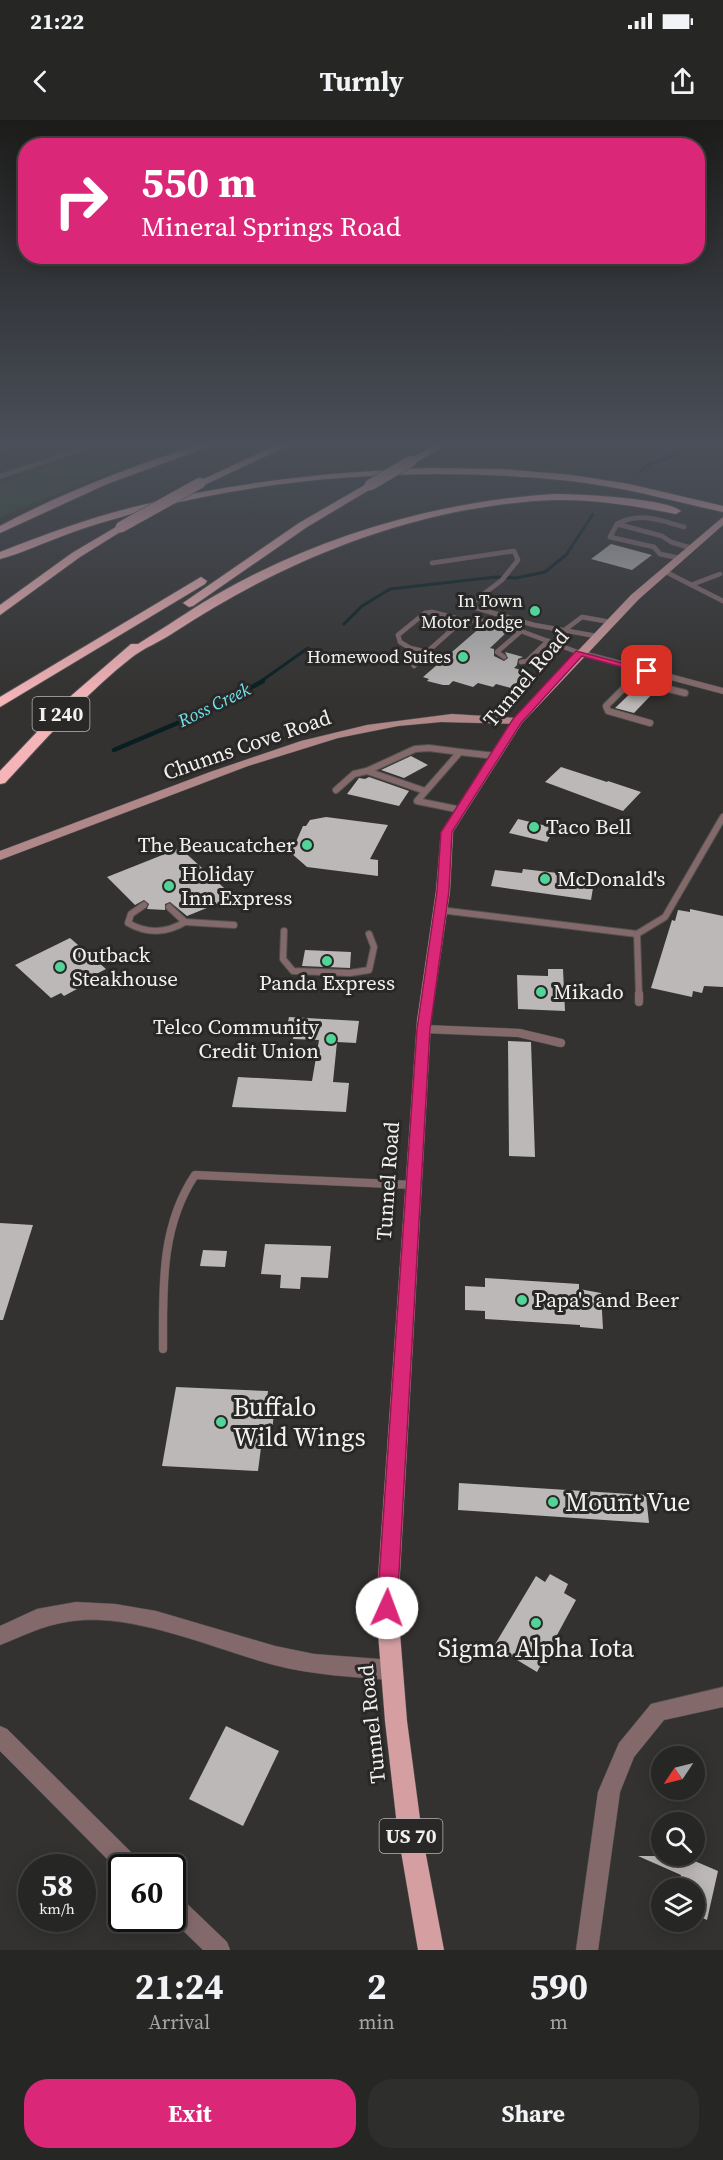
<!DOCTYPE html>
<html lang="en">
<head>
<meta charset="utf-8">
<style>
	:root { --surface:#262624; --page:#2e2e2c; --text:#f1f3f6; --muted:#a4a5a6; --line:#424341; --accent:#db2777 }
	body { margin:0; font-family:"Source Serif 4",serif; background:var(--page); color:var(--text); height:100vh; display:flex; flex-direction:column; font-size:22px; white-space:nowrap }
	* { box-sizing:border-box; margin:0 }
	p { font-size:20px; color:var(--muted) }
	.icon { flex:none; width:33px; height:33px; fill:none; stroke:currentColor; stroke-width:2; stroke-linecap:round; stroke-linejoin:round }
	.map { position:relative; height:1830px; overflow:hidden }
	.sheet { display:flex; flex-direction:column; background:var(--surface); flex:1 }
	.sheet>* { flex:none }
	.top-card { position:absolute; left:18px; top:18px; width:687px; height:126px; border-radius:24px; box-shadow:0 3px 15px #0003,0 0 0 2px var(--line); background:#db2777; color:#fff; overflow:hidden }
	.needle { width:39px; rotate:235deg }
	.buttons { position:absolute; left:651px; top:1626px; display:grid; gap:12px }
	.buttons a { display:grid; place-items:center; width:54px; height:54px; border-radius:50%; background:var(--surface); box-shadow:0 3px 15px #0003,0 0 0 2px var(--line); font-size:30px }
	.speed { position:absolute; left:18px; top:1734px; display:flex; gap:12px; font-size:30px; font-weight:700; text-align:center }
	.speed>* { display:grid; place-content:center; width:78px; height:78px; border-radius:50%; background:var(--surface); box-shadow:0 3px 15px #0003,0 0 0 2px var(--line); line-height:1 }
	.speed small { font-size:15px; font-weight:400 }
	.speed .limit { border:3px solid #111; border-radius:9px; background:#fff; color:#111 }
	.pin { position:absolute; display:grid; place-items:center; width:51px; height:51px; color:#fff; margin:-26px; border-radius:12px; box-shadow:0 3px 9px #0006 }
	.me { position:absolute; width:66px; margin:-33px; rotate:2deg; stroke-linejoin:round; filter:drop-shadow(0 0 4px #0008) }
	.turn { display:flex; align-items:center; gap:21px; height:126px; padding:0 24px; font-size:27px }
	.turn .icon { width:78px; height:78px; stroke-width:2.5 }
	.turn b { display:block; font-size:42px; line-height:51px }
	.eta { display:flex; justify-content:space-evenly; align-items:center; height:102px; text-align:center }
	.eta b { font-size:36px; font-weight:700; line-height:42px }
	.button { display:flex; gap:12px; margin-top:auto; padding:12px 24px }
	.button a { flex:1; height:69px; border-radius:24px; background:var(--accent); color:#fff; font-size:24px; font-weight:700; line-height:69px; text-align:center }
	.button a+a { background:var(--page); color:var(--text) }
	.status { display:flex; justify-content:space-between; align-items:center; height:42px; padding:0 30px; background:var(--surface); direction:ltr }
	.status svg { height:16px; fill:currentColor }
	header { display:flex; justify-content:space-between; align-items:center; height:78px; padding:0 24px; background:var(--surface); font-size:27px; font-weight:700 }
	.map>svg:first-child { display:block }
	.green { fill:#31482c }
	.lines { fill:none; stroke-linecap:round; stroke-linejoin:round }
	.stream-far1 { stroke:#071f21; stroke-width:3 }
	.stream { stroke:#071f21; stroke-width:4.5 }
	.building { fill:#bbb8b7 }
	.lane-far2-casing { stroke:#51514f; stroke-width:5 }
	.lane-far1-casing { stroke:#51514f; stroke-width:8 }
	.lane-casing { stroke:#51514f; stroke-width:9 }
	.street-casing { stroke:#51514f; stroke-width:1 }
	.secondary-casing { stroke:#51514f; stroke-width:1 }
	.primary-casing { stroke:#51514f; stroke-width:1 }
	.highway-casing { stroke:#51514f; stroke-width:2 }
	.lane-far2 { stroke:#84696b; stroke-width:4.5 }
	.lane-far1 { stroke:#84696b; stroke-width:6 }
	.lane { stroke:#84696b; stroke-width:8 }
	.street { fill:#84696b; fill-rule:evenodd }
	.secondary { fill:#b1888a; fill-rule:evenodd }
	.primary { fill:#d59fa2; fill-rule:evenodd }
	.highway { fill:#f4b4b8; fill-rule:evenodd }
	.highway-bridge-casing { stroke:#51514f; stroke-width:12; stroke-linecap:butt }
	.highway-bridge { stroke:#f4b4b8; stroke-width:11 }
	.route { fill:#db2777; stroke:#8e194d; stroke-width:1.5 }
	.poi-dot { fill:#52d397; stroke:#292826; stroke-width:2 }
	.labels { text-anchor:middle; stroke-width:6; stroke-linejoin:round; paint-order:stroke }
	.far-poi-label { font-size:18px; fill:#f1f1f0; stroke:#292826; text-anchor:end }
	.far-water-label { font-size:18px; font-style:italic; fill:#71e4ef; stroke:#292826 }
	.shield { fill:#292826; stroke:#b5b5b3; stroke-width:1.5 }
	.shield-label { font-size:20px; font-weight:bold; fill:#f1f1f0 }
	.street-label { font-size:21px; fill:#f1f1f0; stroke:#292826 }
	.poi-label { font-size:21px; fill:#f1f1f0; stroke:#292826; text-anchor:start }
	.near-poi-label { font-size:26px; fill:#f1f1f0; stroke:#292826; text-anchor:start }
</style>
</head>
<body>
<div class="status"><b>21:22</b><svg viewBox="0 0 49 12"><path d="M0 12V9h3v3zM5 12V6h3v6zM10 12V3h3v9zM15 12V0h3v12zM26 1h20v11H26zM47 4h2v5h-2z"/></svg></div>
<header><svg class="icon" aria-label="back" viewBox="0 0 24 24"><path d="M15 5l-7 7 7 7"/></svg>Turnly<svg class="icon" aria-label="share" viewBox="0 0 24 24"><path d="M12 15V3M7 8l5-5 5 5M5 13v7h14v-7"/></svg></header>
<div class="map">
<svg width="723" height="1830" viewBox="0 0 723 1830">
	<rect width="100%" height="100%" fill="#333230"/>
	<!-- green -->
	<g class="green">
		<path d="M0,324h79l-79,23z"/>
		<path d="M124,324h54l-178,73v-32l70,-26z"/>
	</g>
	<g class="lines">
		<!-- stream-far1 -->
		<g class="stream-far1">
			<path d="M639,352l9,-7 55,-21"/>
			<path d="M344,504l18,-18 28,-17 106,-12 20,1 29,-6 21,-17 27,-41"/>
			<path d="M260,562l48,-34"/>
		</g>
		<!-- stream -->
		<path class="stream" d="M114,630l101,-43 48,-26"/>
	</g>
	<!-- building -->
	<g class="building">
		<path d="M611,424l41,11 -20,15 -41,-11z"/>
		<path d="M482,506l26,5 -18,17 4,1v7l10,5 4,-3 -3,-6 18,5 -5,2 -1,6 -3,3 14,4 -17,16 -15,-4 -3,3 -15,-4 -5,4 -20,-6 -4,4h-6l-16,-4 2,-2 -6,-2z"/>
		<path d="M637,567l18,4 -21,22 -19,-5z"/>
		<path d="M411,636l17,9 -24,13 -23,-8z"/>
		<path d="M561,647l46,15 1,-1 33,11 -18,19 -78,-29z"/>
		<path d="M369,657l23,8 17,6 -10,15 -52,-12 12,-16 6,1z"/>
		<path d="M326,697l62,8 -18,34 8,1v16l-71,-9 -16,-14 12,-27h3l4,-6z"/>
		<path d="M518,699l37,9 -8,14 -38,-9z"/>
		<path d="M180,728l54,49 -47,19 -17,-14 -5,2v6l-18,-1 2,-5 -5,-4 -9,5 -28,-28z"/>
		<path d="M523,749l43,5 -1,4 29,4 -3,18 -100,-14 4,-16 27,3z"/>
		<path d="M690,789l33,7v71l-19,-1 -2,7 -9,-2 -1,6 -41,-9 21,-68 3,1 3,-11 12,2z"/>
		<path d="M70,818l36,31 -33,17 4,3 -13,7 -3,-3 -10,5 -36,-33z"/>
		<path d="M305,830l46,2 -1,16 -48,-2z"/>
		<path d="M548,849h15l2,42 -47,-2 -1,-34 31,1z"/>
		<path d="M289,897l70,4 -3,22 -19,-1 -4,40 16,1 -3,29 -114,-5 6,-30 74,4 7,-41 -26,-1 1,-7h-8z"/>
		<path d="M508,921l23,1 4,115 -26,-1z"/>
		<path d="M0,1103l33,2 -30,95h-3z"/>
		<path d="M265,1124l66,2 -3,32 -27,-1 -1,12 -20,-1 1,-13 -20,-1z"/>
		<path d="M203,1130l24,1 -2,16 -25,-1z"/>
		<path d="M485,1158l94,6v5l22,4 2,36 -23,-2v-2l-95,-6v-8l-20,-1v-24l20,1z"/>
		<path d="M176,1267l92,4 -2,22h8l-2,19h-9l-5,39 -96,-5z"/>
		<path d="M459,1363l187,12 3,28 -191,-13z"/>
		<path d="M550,1454l18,10 -4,9 12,7 -39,72 -43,-26 42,-70 9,6z"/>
		<path d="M226,1606l53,25 -36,75 -54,-27z"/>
		<path d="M638,1736h45l35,15 -11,49 -13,-6v-26h-16l3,-13z"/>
	</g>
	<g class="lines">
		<defs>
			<g id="lane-far2">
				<path d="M0,328l7,-4"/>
				<path d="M617,404l-7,13 44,10 6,7 19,4"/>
				<path d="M684,407c-22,-6 -45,-16 -67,-3l45,12 9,6 20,6"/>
				<path d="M432,443l82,-12 4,9 -16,20 -30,23 1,4 61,18 62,11"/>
				<path d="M664,451l59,30"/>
				<path d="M691,465l29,-11"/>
				<path d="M566,509l16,-12 28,5"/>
				<path d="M427,532l36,-32"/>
				<path d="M504,537l-7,-5 23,-20"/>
				<path d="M521,542l6,-1 21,-20"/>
				<path d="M414,546l13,-14 -17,-4 -10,-6 -2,-7 27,-22 7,-1 31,8 23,1 24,6 70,26"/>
				<path d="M630,562h12"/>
			</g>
			<g id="lane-far1">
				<path d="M650,603l-42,-12 -2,-5 24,-24 6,-1 49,12"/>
				<path d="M367,651l58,20"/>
				<path d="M336,670l18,-16 13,-3 48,-22 14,-1 31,4"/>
				<path d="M461,690l-44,-9 43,-49 35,4"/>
				<path d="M144,785l-13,9 -3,9c19,11 39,10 57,-1l-16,-15"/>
				<path d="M440,790l197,24 28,-17 58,-100"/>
				<path d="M185,802l49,3"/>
				<path d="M284,811l-1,28 10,12 57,2 19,-3 5,-23 -5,-13"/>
				<path d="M637,814l2,62"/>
			</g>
			<g id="lane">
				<path d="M639,874v8"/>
				<path d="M424,909l95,4 42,10"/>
				<path d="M163,1229c0,-60 -3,-122 32,-174l218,10"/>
			</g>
			<g id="street">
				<path d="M92,324h11l-103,35v-5z"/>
				<path d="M580,530l143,38v6l-146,-39v-4z"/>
				<path d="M76,1482l39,2 41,7 119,35 39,8 78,6 7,3 3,7 -3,7 -7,3c-40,-3 -79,-5 -118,-15 -60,-16 -139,-52 -201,-44 -30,4 -45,13 -73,24v-19l37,-17z"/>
				<path d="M723,1567v20l-59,13 -30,37 -14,35 -22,158h-22l22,-158 21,-49 32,-39z"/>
				<path d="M0,1606l7,3 132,131 3,8h-20v6l-122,-123z"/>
				<path d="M172,1774l8,3 47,45 3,8h-27l-33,-32h2z"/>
			</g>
			<path id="secondary" d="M452,594l65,4 6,3 -6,3 -76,-2 -43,4 -60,12 -90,28 -248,94v-9l210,-79 91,-31 66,-16z"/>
			<path id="primary" d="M723,397v8l-84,74 -117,124 -69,109 -3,59 -19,130 -33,587 9,113 15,113 22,116h-26l-20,-116 -13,-113 -9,-113 41,-587 19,-130 5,-59 72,-113 118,-124z"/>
			<g id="highway">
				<path d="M201,324h15l-109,40 -107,49v-7c64,-34 132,-60 201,-82z"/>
				<path d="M279,324h13l-88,41 -4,1 -5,-3z"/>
				<path d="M436,324h12l-33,19 -9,-2z"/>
				<path d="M429,348l73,1 70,6 57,9 94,22v6c-50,-11 -100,-25 -152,-31 -143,-15 -293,-6 -433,31 -23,7 -47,13 -70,22 -23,8 -45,19 -68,25v-7c44,-17 88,-34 134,-45 98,-25 195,-35 295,-39z"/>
				<path d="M370,362l4,1v4l-67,40 -114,79 -4,1 -6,-4 116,-80z"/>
				<path d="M554,374c24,0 111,4 127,17l-5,3c-40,-8 -81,-15 -121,-14 -136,5 -270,59 -382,133 -13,9 -30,15 -42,25 -47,37 -86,82 -126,125l-5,1v-13l72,-76 59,-51h7l11,-7c25,-15 48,-32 74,-46 100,-56 216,-90 331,-97z"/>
				<path d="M121,404l4,1v4l-45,28 -80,58v-10l72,-52z"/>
				<path d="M201,457l6,4 -2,3 -205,123v-10z"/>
			</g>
		</defs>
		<!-- lane-far2 casing -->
		<use href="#lane-far2" class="lane-far2-casing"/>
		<!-- lane-far1 casing -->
		<use href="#lane-far1" class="lane-far1-casing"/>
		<!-- lane casing -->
		<use href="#lane" class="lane-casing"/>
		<!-- street casing -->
		<use href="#street" class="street-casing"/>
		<!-- secondary casing -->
		<use href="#secondary" class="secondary-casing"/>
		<!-- primary casing -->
		<use href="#primary" class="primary-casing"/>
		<!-- highway casing -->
		<use href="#highway" class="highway-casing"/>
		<!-- lane-far2 -->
		<use href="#lane-far2" class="lane-far2"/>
		<!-- lane-far1 -->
		<use href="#lane-far1" class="lane-far1"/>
		<!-- lane -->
		<use href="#lane" class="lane"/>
		<!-- street -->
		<use href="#street" class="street"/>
		<!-- secondary -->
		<use href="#secondary" class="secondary"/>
		<!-- primary -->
		<use href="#primary" class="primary"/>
		<!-- highway -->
		<use href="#highway" class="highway"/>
		<defs>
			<g id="highway-bridge">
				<path d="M370,365l41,-24"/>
				<path d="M121,407l79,-44"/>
			</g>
		</defs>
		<!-- highway-bridge casing -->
		<use href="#highway-bridge" class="highway-bridge-casing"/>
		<!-- highway-bridge -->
		<use href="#highway-bridge" class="highway-bridge"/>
	</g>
	<!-- sky -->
	<linearGradient id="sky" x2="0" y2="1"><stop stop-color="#1c1c1a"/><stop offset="0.56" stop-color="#4a4f59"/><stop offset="1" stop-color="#4a4f59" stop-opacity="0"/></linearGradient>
	<rect width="723" height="580" fill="url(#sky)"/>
	<!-- route -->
	<path class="route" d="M576,531l76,20 -5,3 -65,-18 -61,67 -69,109 -3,59 -19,138 -33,579 -3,6 -7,3 -7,-3 -3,-6 40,-579 20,-138 4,-59 72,-113z"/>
	<!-- markers -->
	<g class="poi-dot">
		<circle cx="535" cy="491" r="6"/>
		<circle cx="463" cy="537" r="6"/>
		<circle cx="534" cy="707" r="6"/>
		<circle cx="307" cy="725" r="6"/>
		<circle cx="545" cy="759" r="6"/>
		<circle cx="169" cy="766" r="6"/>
		<circle cx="327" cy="841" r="6"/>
		<circle cx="60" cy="847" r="6"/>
		<circle cx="541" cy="872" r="6"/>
		<circle cx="331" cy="919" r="6"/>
		<circle cx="522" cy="1180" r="6"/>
		<circle cx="221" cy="1302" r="6"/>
		<circle cx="553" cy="1382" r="6"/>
		<circle cx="536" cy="1503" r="6"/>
	</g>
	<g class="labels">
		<!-- far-poi labels -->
		<g class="far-poi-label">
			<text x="523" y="487">In Town<tspan x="523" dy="21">Motor Lodge</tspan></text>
			<text x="451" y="543">Homewood Suites</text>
		</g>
		<!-- far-water labels -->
		<g class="far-water-label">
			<text transform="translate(214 585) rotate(-26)" y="6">Ross Creek</text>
		</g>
		<!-- shield labels -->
		<g class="shield">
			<rect x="32.5" y="577" width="57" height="34" rx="4.5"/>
			<rect x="379.5" y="1699" width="63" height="34" rx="4.5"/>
		</g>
		<g class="shield-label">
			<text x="61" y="601">I 240</text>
			<text x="411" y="1723">US 70</text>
		</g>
		<!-- street labels -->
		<g class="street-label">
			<text transform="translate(526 558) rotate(-50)" y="7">Tunnel Road</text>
			<text transform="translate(247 625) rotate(-19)" y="7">Chunns Cove Road</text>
			<text transform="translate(388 1061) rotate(-86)" y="7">Tunnel Road</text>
			<text transform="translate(372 1604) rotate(-96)" y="7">Tunnel Road</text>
		</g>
		<!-- poi labels -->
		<g class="poi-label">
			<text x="546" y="714">Taco Bell</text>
			<text x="295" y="732" text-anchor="end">The Beaucatcher</text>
			<text x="181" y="761">Holiday<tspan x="181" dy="24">Inn Express</tspan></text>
			<text x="557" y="766">McDonald's</text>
			<text x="72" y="842">Outback<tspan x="72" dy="24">Steakhouse</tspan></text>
			<text x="327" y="870" text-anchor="middle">Panda Express</text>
			<text x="553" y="879">Mikado</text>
			<text x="319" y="914" text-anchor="end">Telco Community<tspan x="319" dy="24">Credit Union</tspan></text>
			<text x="534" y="1187">Papa's and Beer</text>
		</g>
		<!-- near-poi labels -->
		<g class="near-poi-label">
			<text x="233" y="1296">Buffalo<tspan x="233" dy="30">Wild Wings</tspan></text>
			<text x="565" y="1391">Mount Vue</text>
			<text x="536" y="1537" text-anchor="middle">Sigma Alpha Iota</text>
		</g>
	</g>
</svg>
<div class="buttons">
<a><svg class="needle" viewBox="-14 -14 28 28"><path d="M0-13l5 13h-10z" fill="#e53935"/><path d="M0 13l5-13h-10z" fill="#a4a5a6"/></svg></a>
<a><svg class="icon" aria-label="search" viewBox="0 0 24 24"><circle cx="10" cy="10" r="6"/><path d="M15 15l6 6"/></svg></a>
<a><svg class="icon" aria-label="layers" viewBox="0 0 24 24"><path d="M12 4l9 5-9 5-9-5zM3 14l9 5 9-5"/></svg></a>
</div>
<div class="speed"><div>58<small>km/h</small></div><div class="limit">60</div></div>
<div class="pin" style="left:647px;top:551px;background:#d93025"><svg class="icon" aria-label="arrive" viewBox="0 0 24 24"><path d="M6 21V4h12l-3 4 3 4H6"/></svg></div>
<svg class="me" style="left:387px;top:1488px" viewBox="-20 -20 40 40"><circle r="19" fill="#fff"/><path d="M0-13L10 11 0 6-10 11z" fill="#db2777"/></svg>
<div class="top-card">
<div class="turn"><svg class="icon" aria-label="right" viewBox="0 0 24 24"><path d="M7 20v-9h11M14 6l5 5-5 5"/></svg><div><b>550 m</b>Mineral Springs Road</div></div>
</div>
</div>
<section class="sheet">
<div class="eta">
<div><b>21:24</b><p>Arrival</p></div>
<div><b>2</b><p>min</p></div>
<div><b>590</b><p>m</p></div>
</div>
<div class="button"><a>Exit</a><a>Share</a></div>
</section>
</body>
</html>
